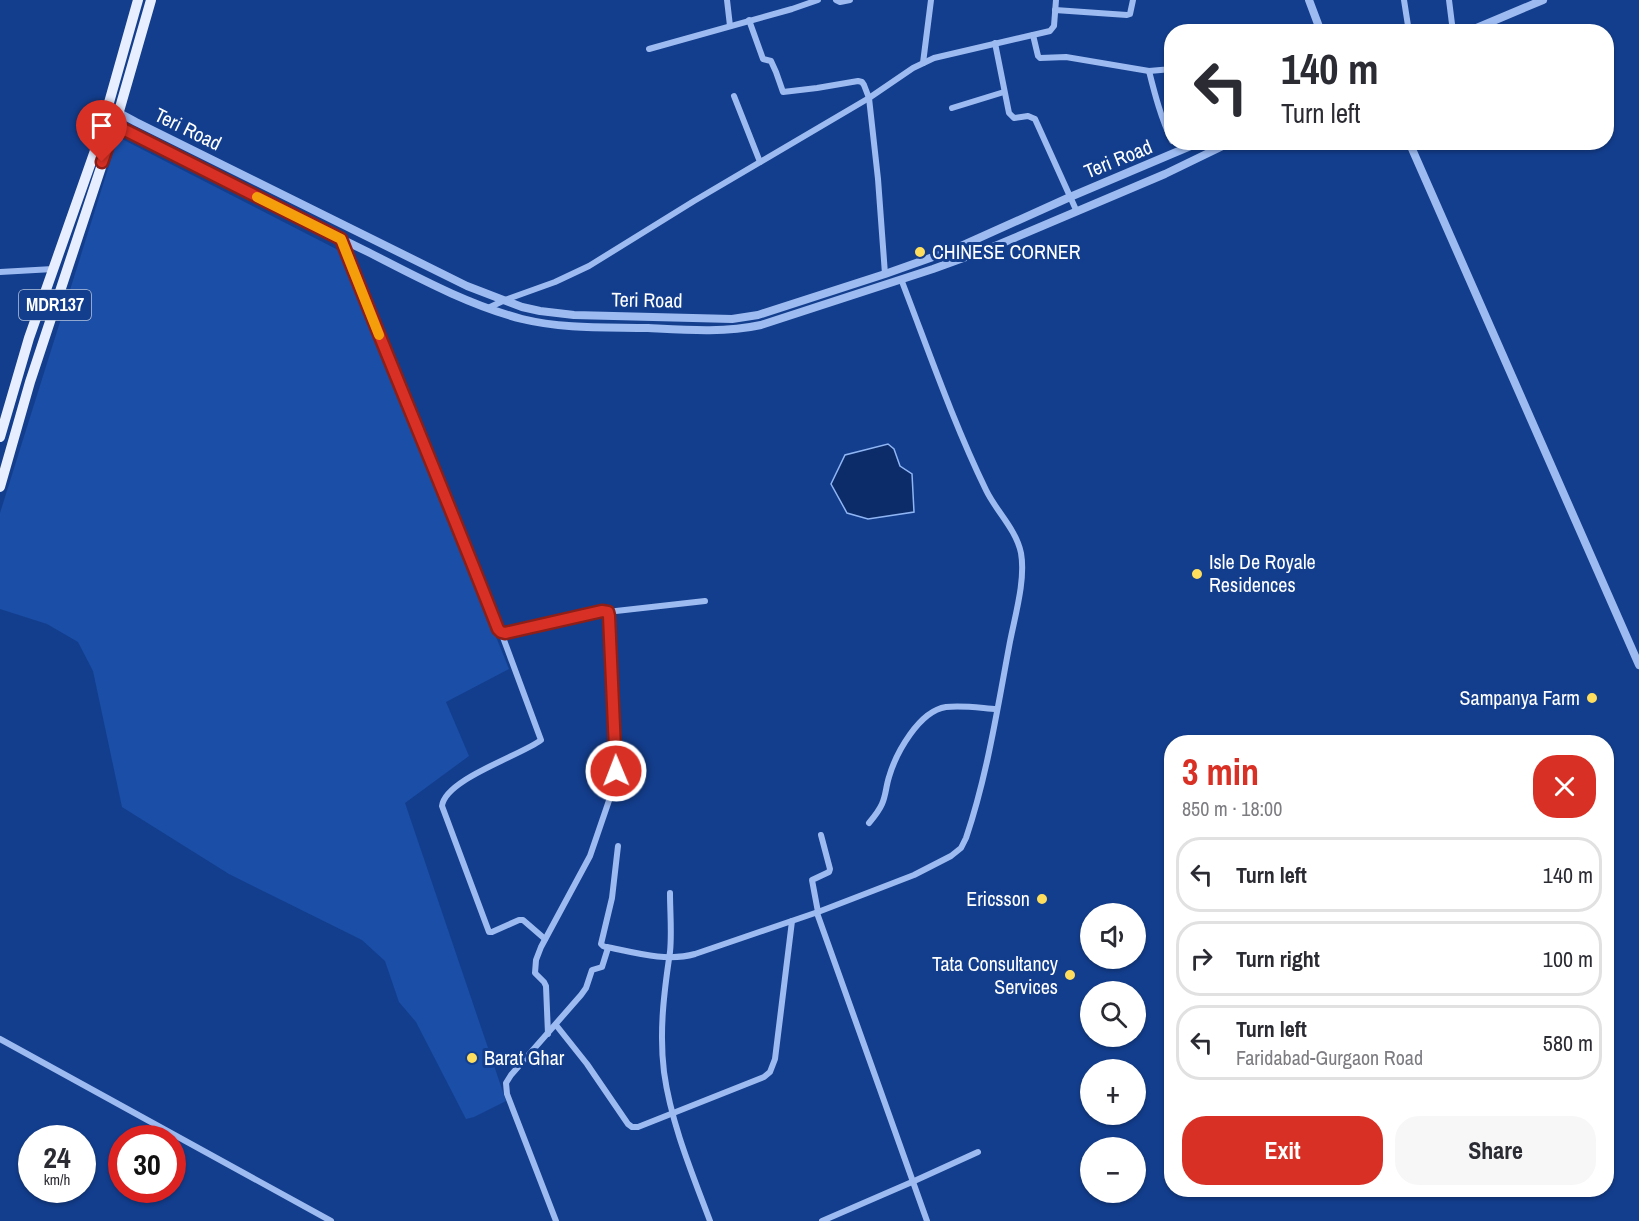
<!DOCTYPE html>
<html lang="en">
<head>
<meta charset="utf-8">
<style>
	:root { --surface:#fff; --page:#f7f7f7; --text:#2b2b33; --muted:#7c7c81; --line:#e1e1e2; --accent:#d93025 }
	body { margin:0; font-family:"Archivo Narrow",sans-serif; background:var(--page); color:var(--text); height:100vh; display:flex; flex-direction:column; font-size:22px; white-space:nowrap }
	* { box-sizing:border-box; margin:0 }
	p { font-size:20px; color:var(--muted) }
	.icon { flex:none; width:33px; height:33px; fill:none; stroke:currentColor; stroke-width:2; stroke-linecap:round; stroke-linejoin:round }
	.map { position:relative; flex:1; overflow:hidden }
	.drawer { position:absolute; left:1164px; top:735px; width:450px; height:462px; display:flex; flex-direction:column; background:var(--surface); border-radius:24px; box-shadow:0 2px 4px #0004 }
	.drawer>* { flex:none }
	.hud { position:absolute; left:1164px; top:24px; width:450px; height:126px; border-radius:24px; box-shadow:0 2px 4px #0004; background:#fff; color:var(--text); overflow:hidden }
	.controls { position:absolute; left:1080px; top:903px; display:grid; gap:12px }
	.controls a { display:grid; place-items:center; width:66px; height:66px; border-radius:50%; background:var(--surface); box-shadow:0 2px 4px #0004; font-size:30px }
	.speed { position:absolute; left:18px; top:1125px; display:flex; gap:12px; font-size:30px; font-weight:700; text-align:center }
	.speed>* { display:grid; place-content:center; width:78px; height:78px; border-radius:50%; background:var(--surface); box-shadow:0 2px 4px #0004; line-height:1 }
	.speed small { font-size:15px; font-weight:400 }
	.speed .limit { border:9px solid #d22; background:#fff; color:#111 }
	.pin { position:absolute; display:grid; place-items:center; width:51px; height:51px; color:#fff; margin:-62px -26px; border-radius:50% 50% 50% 0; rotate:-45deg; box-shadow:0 0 6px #0007 }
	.pin .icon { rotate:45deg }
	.me { position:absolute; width:66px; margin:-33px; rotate:359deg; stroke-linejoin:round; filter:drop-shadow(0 0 4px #0008) }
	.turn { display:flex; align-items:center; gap:21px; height:126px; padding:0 18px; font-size:27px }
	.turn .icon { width:78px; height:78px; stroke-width:2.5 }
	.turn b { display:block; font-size:42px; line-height:51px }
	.round { display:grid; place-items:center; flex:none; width:63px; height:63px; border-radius:24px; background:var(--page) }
	.overview { display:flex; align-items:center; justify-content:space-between; height:102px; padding:0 18px }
	h1 { font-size:36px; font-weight:700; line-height:45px; color:var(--accent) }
	.action { display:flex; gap:12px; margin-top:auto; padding:12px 18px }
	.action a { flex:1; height:69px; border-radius:24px; background:var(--accent); color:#fff; font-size:24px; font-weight:700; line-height:69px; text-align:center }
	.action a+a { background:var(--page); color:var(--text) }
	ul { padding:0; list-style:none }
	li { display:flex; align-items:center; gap:18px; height:75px; margin:0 12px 9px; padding:0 6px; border:3px solid var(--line); border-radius:24px }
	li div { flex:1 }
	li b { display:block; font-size:22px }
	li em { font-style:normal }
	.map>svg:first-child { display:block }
	.green { fill:#1b4ea7 }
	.water { fill:#0c2c69; stroke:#8fb5f4; stroke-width:1.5 }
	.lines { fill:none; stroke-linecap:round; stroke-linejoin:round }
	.minor { stroke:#9dbbf1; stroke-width:6 }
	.tertiary { stroke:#9dbbf1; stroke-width:8 }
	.primary { stroke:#e7eeff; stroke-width:10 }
	.route-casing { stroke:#8d1f18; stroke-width:15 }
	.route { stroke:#d93025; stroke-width:10 }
	.slow { stroke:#f59e0b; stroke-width:10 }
	.poi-dot { fill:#ffde5d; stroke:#133e8d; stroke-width:2 }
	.labels { text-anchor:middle; stroke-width:6; stroke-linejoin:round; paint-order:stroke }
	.shield { fill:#133e8d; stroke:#b8c5dd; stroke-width:1.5 }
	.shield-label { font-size:18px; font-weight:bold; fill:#fff }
	.street-label { font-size:20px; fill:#fff; stroke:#133e8d }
	.poi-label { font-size:20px; fill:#fff; stroke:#133e8d; text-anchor:start }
</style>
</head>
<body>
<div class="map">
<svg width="1639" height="1221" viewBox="0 0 1639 1221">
	<rect width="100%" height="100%" fill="#133e8d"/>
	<!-- green -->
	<path class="green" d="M118,137l222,114 169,418 -63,33 23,54 -64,47 101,298 -32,16 -8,2 -50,-97 -17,-20 -14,-41 -23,-21 -133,-66 -107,-67 -29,-136 -15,-29 -31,-18 -47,-15v-96z"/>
	<!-- water -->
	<path class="water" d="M888,444l6,5 6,17 12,8 2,38 -46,7 -21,-6 -16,-29 14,-29z"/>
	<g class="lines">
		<!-- minor -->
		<g class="minor">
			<path d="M727,0l3,26"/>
			<path d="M836,0l4,2 10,-2"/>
			<path d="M1404,0l5,32"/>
			<path d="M1449,0l4,32"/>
			<path d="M1055,10l72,5 3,-1 3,-14"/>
			<path d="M749,20l14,39 8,2 5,11 7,20 34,-4 41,-7 4,1 2,3 5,13 9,81 7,95"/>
			<path d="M1033,35l5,21 2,2 26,-1 83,14 23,-2"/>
			<path d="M995,43l14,70 5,5 14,-2 7,3 42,93"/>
			<path d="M649,49l143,-40 26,-9"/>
			<path d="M923,63l8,-63"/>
			<path d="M1149,71c6,24 12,47 23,70"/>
			<path d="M734,96l26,66"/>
			<path d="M952,108l52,-16"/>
			<path d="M341,239c51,130 106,259 157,390l3,3 4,1 97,-22 5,1 2,4 2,72 5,61 -1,34 -25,73 -49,91 -5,13 -1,13 9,9 2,4 2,48"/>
			<path d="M0,272l53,-3"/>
			<path d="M488,308l17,-8 50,-18 34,-16 105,-65 175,-103 44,-30 21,-10 116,-27 4,-5 2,-26"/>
			<path d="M607,612l98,-11"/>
			<path d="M501,632l40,108c-19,15 -96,39 -99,66l47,126h3l27,-12h4l22,19"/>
			<path d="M869,823c5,-6 10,-12 13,-19 4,-9 4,-18 7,-27 7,-24 30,-66 57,-70 16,-2 35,1 51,2"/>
			<path d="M670,893c0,19 2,40 0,59 -6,40 -11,80 -6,120 7,51 28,101 46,149"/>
			<path d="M818,912l-6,-32 17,-8 1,-3 -9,-34"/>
			<path d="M817,913l110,308"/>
			<path d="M607,947c29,6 60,15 88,7l123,-42 96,-37 37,-19 10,-8 5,-10c21,-62 31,-127 43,-191 5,-28 17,-66 12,-94 -5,-24 -25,-42 -35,-63 -33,-68 -58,-141 -85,-211"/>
			<path d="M556,1025l31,39 41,60 4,3h6l126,-50 6,-5 5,-13 17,-138"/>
			<path d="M0,1039l331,182"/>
			<path d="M556,1221l-49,-127 -1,-11 5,-8 70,-80 5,-7 6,-18 10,-3 6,-19 -5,-2 -2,-2 11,-46 6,-52"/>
			<path d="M822,1221l90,-39 66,-30"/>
		</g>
		<!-- tertiary -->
		<g class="tertiary">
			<path d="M1309,0l12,32"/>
			<path d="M1467,32l76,-32"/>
			<path d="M108,107l28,15 331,164 55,21 18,4 34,4 158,4 26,-4 127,-41 65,-23 120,-54 130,-55"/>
			<path d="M112,124c33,15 65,33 97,49 53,27 106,53 159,79 49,25 100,53 154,67 41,10 84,8 126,9 38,2 76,5 113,-3l172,-56 55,-20 177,-75 66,-32"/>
			<path d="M1409,142l230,523"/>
		</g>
		<!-- primary -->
		<g class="primary">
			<path d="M0,437l29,-99 68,-193 41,-145"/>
			<path d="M0,487l30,-105 85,-257 36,-125"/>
		</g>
	</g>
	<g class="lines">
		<defs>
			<path id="route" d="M102,162l13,-37 226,114c51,130 106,259 157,390l3,3 4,1 97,-22 6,1 1,4 7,155"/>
		</defs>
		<!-- route casing -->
		<use href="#route" class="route-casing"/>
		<!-- route -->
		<use href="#route" class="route"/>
		<!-- slow -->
		<path class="slow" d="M257,197l84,42 38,96"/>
	</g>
	<!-- markers -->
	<g class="poi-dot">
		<circle cx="920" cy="252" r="6"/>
		<circle cx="1197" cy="574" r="6"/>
		<circle cx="1592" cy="698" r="6"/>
		<circle cx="1042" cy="899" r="6"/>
		<circle cx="1070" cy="975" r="6"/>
		<circle cx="472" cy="1058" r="6"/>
	</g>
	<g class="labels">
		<!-- shield labels -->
		<rect class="shield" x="19" y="290" width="72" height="30" rx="4.5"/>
		<g class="shield-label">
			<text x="55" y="311">MDR137</text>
		</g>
		<!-- street labels -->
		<g class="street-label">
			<text transform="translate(188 129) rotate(26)" y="7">Teri Road</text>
			<text transform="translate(1118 159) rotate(-22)" y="7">Teri Road</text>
			<text transform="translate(647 300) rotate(1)" y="7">Teri Road</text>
		</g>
		<!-- poi labels -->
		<g class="poi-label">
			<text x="932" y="259">CHINESE CORNER</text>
			<text x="1209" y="569">Isle De Royale<tspan x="1209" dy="23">Residences</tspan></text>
			<text x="1580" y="705" text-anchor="end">Sampanya Farm</text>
			<text x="1030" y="906" text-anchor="end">Ericsson</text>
			<text x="1058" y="971" text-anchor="end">Tata Consultancy<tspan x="1058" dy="23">Services</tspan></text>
			<text x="484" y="1065">Barat Ghar</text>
		</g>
	</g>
</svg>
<div class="controls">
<a><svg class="icon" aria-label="sound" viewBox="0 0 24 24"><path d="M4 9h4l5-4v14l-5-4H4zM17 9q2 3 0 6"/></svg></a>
<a><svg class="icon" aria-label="search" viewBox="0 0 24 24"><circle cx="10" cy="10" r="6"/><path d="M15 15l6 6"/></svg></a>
<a>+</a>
<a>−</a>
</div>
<div class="speed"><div>24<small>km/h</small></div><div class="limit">30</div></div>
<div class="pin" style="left:102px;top:162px;background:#d93025"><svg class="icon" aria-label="arrive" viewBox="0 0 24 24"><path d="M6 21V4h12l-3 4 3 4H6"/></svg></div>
<svg class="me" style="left:616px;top:771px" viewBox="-20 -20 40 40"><circle r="17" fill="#d93025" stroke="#fff" stroke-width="3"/><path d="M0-11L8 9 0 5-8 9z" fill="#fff"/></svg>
<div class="hud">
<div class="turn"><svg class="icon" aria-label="left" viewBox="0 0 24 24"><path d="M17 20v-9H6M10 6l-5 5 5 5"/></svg><div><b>140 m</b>Turn left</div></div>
</div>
<section class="drawer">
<div class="overview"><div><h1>3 min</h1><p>850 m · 18:00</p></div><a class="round" style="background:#d93025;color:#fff"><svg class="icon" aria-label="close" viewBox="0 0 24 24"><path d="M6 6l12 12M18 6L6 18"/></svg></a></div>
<ul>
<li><svg class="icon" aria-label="left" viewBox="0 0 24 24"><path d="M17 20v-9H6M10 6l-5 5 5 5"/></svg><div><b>Turn left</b></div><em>140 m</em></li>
<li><svg class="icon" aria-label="right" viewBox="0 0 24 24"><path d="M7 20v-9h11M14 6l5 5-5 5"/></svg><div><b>Turn right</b></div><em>100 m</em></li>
<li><svg class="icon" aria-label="left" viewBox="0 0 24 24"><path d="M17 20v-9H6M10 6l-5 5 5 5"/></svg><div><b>Turn left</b><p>Faridabad-Gurgaon Road</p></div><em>580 m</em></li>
</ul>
<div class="action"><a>Exit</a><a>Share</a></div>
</section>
</div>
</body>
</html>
